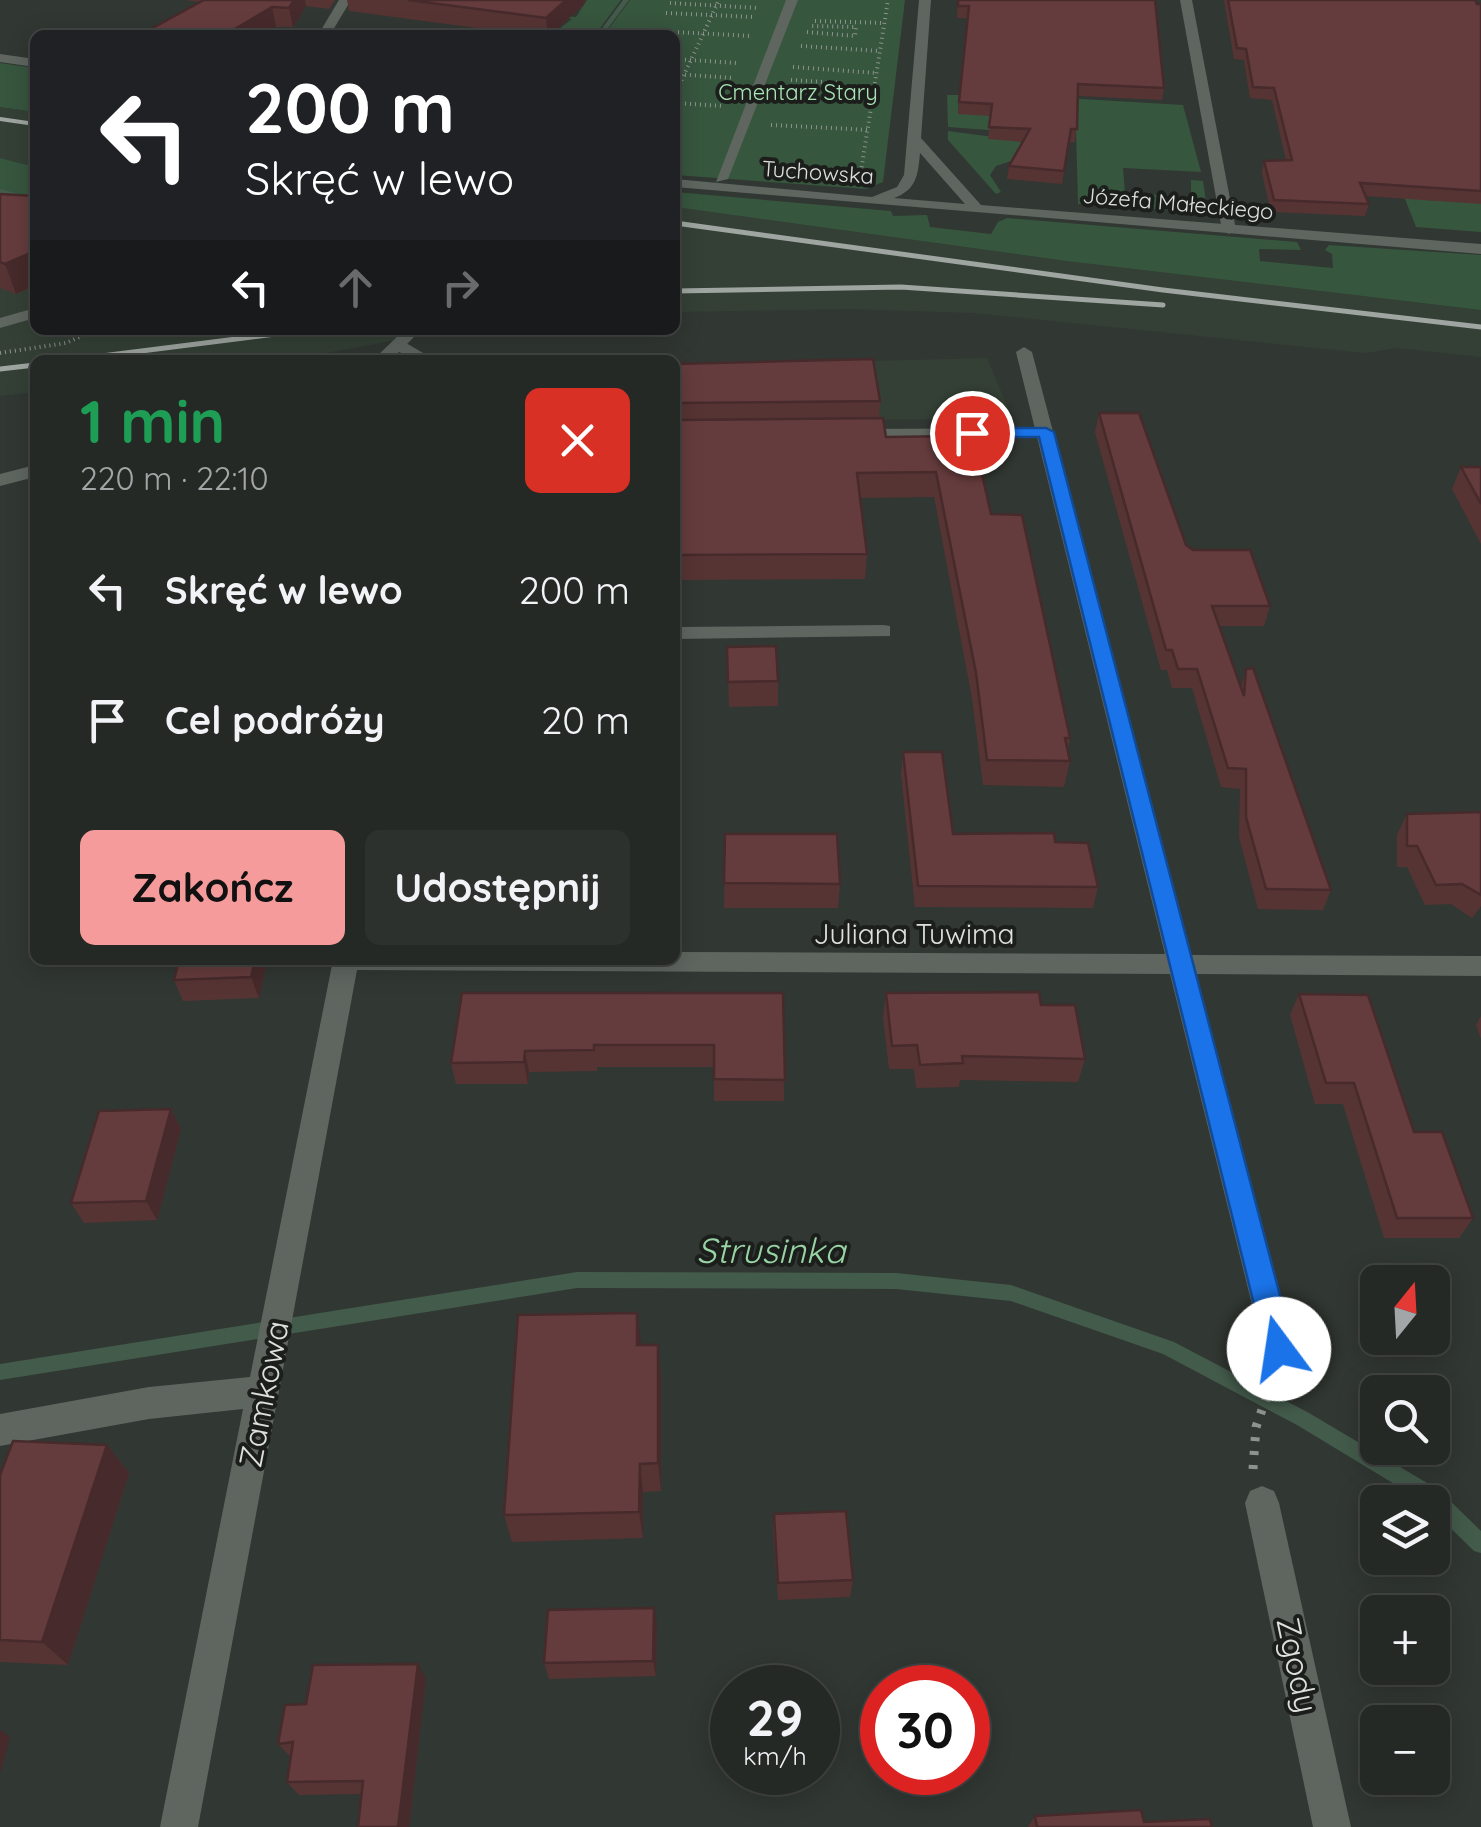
<!DOCTYPE html>
<html lang="pl">
<head>
<meta charset="utf-8">
<style>
	:root { --surface:#252926; --page:#2d312e; --text:#f1f3f6; --muted:#a3a6a7; --line:#424543; --accent:#f59b9b }
	body { margin:0; font-family:Quicksand,sans-serif; background:var(--page); color:var(--text); height:100vh; display:flex; flex-direction:column; font-size:38px; white-space:nowrap }
	* { box-sizing:border-box; margin:0 }
	p { font-size:32px; color:var(--muted) }
	.icon { flex:none; width:55px; height:55px; fill:none; stroke:currentColor; stroke-width:2; stroke-linecap:round; stroke-linejoin:round }
	.map { position:relative; flex:1; overflow:hidden }
	.panel { position:absolute; left:30px; top:355px; width:650px; height:610px; display:flex; flex-direction:column; background:var(--surface); border-radius:15px; box-shadow:0 5px 25px #0003,0 0 0 2px var(--line) }
	.panel>* { flex:none }
	.hud { position:absolute; left:30px; top:30px; width:650px; height:305px; border-radius:15px; box-shadow:0 5px 25px #0003,0 0 0 2px var(--line); background:#202124; color:#fff; overflow:hidden }
	.needle { width:65px; rotate:18deg }
	.fabs { position:absolute; left:1360px; top:1265px; display:grid; gap:20px }
	.fabs a { display:grid; place-items:center; width:90px; height:90px; border-radius:15px; background:var(--surface); box-shadow:0 5px 25px #0003,0 0 0 2px var(--line); font-size:50px }
	.speed { position:absolute; left:710px; top:1665px; display:flex; gap:20px; font-size:50px; font-weight:700; text-align:center }
	.speed>* { display:grid; place-content:center; width:130px; height:130px; border-radius:50%; background:var(--surface); box-shadow:0 5px 25px #0003,0 0 0 2px var(--line); line-height:1 }
	.speed small { font-size:25px; font-weight:400 }
	.speed .limit { border:15px solid #d22; background:#fff; color:#111 }
	.pin { position:absolute; display:grid; place-items:center; width:85px; height:85px; color:#fff; margin:-42px; border:5px solid #fff; border-radius:50%; box-shadow:0 2px 10px #0007 }
	.me { position:absolute; width:110px; margin:-55px; rotate:346deg; stroke-linejoin:round; filter:drop-shadow(0 0 8px #0008) }
	.turn { display:flex; align-items:center; gap:35px; height:210px; padding:0 50px; font-size:45px }
	.turn .icon { width:130px; height:130px; stroke-width:2.5 }
	.turn b { display:block; font-size:70px; line-height:85px }
	.lanes { display:flex; align-items:center; height:95px; padding:0 50px; background:#0003; justify-content:center; gap:50px; direction:ltr }
	.lanes .off { opacity:.35 }
	.round { display:grid; place-items:center; flex:none; width:105px; height:105px; border-radius:15px; background:var(--page) }
	.overview { display:flex; align-items:center; justify-content:space-between; height:170px; padding:0 50px }
	h1 { font-size:60px; font-weight:800; line-height:75px; color:#1e9e55 }
	.cta { display:flex; gap:20px; margin-top:auto; padding:20px 50px }
	.cta a { flex:1; height:115px; border-radius:15px; background:var(--accent); color:#111; font-size:40px; font-weight:800; line-height:115px; text-align:center }
	.cta a+a { background:var(--page); color:var(--text) }
	ul { padding:0; list-style:none }
	li { display:flex; align-items:center; gap:30px; height:130px; padding:0 50px }
	li div { flex:1 }
	li b { display:block; font-size:38px }
	li em { font-style:normal }
	.map>svg:first-child { display:block }
	.built { fill:#344036 }
	.green { fill:#37563e }
	.lines { fill:none; stroke-linecap:round; stroke-linejoin:round }
	.stream { fill:#435b4b; fill-rule:evenodd }
	.path-far1 { stroke:#8d938e; stroke-width:4; stroke-dasharray:1 4; stroke-linecap:butt }
	.path { stroke:#8d938e; stroke-width:9; stroke-dasharray:4 10; stroke-linecap:butt }
	.service { fill:#5f6660; fill-rule:evenodd }
	.pedestrian { fill:#5f6660; fill-rule:evenodd }
	.minor { fill:#5f6660; fill-rule:evenodd }
	.tertiary { fill:#5f6660; fill-rule:evenodd }
	.rail-far1 { stroke:#9fa5a0; stroke-width:4 }
	.rail { stroke:#9fa5a0; stroke-width:5 }
	.wall { fill:#573434 }
	.shaded-wall { fill:#472a2b }
	.building { fill:#653c3d; stroke:#472a2b; stroke-width:2.5 }
	.route { fill:#1a73e8; stroke:#114b97; stroke-width:2.5 }
	.labels { text-anchor:middle; stroke-width:8; stroke-linejoin:round; paint-order:stroke }
	.far-park-label { font-size:22px; fill:#a9e4b6; stroke:#1b1e1b }
	.far-street-label { font-size:22px; fill:#dce1dd; stroke:#1b1e1b }
	.street-label { font-size:28px; fill:#dce1dd; stroke:#1b1e1b }
	.near-street-label { font-size:32px; fill:#dce1dd; stroke:#1b1e1b }
	.near-water-label { font-size:35px; font-style:italic; fill:#98d3a5; stroke:#1b1e1b }
</style>
</head>
<body>
<div class="map">
<svg width="1481" height="1827" viewBox="0 0 1481 1827">
	<rect width="100%" height="100%" fill="#313732"/>
	<!-- built -->
	<g class="built">
		<path d="M0,107l35,5v55l-35,-9z"/>
		<path d="M0,206l35,11v113h415l-161,30h-254v32l-35,4z"/>
		<path d="M675,207l391,54 415,49v47l-84,-9 -32,5 -391,-40 -125,-4 -174,3z"/>
		<path d="M987,358l26,61 -338,1v-54z"/>
	</g>
	<!-- green -->
	<g class="green">
		<path d="M587,0h34l-26,35h-44l21,-16 -21,-4 25,2z"/>
		<path d="M630,0h275l-22,182 -17,7 -191,-14v-140h-71z"/>
		<path d="M0,63l35,5v44l-35,-5z"/>
		<path d="M947,95h12l-1,19 107,-16 118,7 18,67 -78,-4 2,25 66,4v-17l12,1 4,27 -10,4 -119,-8 -2,-74 -34,4 -94,-7z"/>
		<path d="M948,131l91,12 -1,20 -27,-2 -15,5 -6,9 11,17 -5,2 -48,-54z"/>
		<path d="M0,158l35,9v50l-35,-11z"/>
		<path d="M1396,176l21,1 7,23 57,2v30l-65,-5z"/>
		<path d="M675,192l216,19 2,5 34,-1 3,12 61,7 7,-12 9,-4 290,24 4,8 -42,-1 1,12 73,7 -1,-14 -7,-4 4,-5 152,10v55l-415,-49 -391,-54z"/>
	</g>
	<g class="lines">
		<!-- stream -->
		<g class="stream">
			<path d="M623,0h6l-26,35h-6z"/>
			<path d="M0,189l35,9v4l-35,-9z"/>
			<path d="M577,1272l319,1 115,12 163,57 135,71 130,77 42,41v22l-7,-2 -42,-41v-8h-8l-127,-77 -134,-71 -152,-53 -115,-12 -319,-1 -577,92v-16z"/>
		</g>
		<!-- path-far1 -->
		<g class="path-far1">
			<path d="M670,3l88,5"/>
			<path d="M666,13l88,4"/>
			<path d="M815,21l69,2"/>
			<path d="M673,32l78,4"/>
			<path d="M807,32l48,4 1,-9 -45,-1"/>
			<path d="M801,46l79,5"/>
			<path d="M675,59l61,4"/>
			<path d="M793,67l84,6"/>
			<path d="M675,74l58,4"/>
			<path d="M791,80l49,3"/>
			<path d="M675,94l44,-94"/>
			<path d="M675,103l49,3"/>
			<path d="M771,125l98,5"/>
			<path d="M860,177l28,-177"/>
			<path d="M0,353l66,-10 29,-13"/>
		</g>
		<!-- path -->
		<path class="path" d="M1253,1469l3,-42 15,-43"/>
		<!-- service -->
		<g class="service">
			<path d="M339,0h12l-21,35h-12z"/>
			<path d="M0,54l35,5v8l-35,-5z"/>
			<path d="M35,308v10l-35,10v-10z"/>
			<path d="M1046,428l9,5 -3,4 -197,2 -9,-5 9,-5z"/>
		</g>
		<!-- pedestrian -->
		<path class="pedestrian" d="M786,0h12l-70,179 -12,3z"/>
		<!-- minor -->
		<g class="minor">
			<path d="M1180,0h12l44,230 -7,4 -7,-4z"/>
			<path d="M394,343h12l29,17h-21l-20,-11z"/>
			<path d="M1024,347l8,5 159,603 290,1v20l-285,-2 99,375 -5,10 -11,5 -11,-5 -5,-10 -93,-375 -813,-4 -159,857h-38l83,-418 -94,10 -149,27v-32l149,-27 101,-10 83,-417h342v-8l490,2 -149,-602z"/>
			<path d="M883,625l7,1v10l-215,3v-12z"/>
			<path d="M1262,1486l12,5 5,12 72,324h-38l-68,-324 5,-12z"/>
		</g>
		<!-- tertiary -->
		<g class="tertiary">
			<path d="M919,0h12l-10,138 60,67 500,39v10l-806,-67v-8l197,18 25,-10 7,-12zM920,153l45,51 -71,-6c22,-8 24,-22 26,-45z"/>
			<path d="M404,330h17l-30,30h-18z"/>
			<path d="M35,465v12l-35,9v-12z"/>
		</g>
		<!-- rail-far1 -->
		<path class="rail-far1" d="M0,119l35,5"/>
		<!-- rail -->
		<g class="rail">
			<path d="M675,223l488,67 318,37"/>
			<path d="M675,291l226,-4 262,18"/>
			<path d="M70,360l238,-30"/>
			<path d="M0,369l35,-4"/>
		</g>
	</g>
	<!-- wall -->
	<g class="wall">
		<path d="M184,0h151l-6,9 -23,-3 -13,21h-17l-14,8h-111l-2,-5 52,-28z"/>
		<path d="M347,0h238l-1,4 -33,31h-22l-180,-24z"/>
		<path d="M958,0l206,88 -2,12 -84,-4 -3,46h-6l-7,42 -55,-5 2,-13 14,-24 -35,-3 3,-23 -33,-2 10,-96h-11z"/>
		<path d="M1224,0h251l2,4h4v200l-116,-8 4,8 -4,12 -94,-4 -9,-39 2,-12 22,-1 -14,-60 -22,-2 -6,-38 -10,-1z"/>
		<path d="M0,194l35,2v89l-19,9 -16,-6z"/>
		<path d="M675,364l205,37 -1,17 7,19 72,7 33,70 79,224 -2,12 2,11 -6,26 -81,-2 -11,-87 -38,-201 -74,1 7,56 -2,25 -190,1z"/>
		<path d="M1099,413l87,132 84,61 -6,20h-45l22,61 5,-18 85,221 -8,20 -65,-1 -19,-72 1,-48 -19,-2 -29,-99h-20l-5,-18h-6l-66,-238z"/>
		<path d="M1461,467h20v77l-29,-55z"/>
		<path d="M727,647l51,34v25l-49,1z"/>
		<path d="M903,752l50,82 102,8 43,45 -5,21 -178,-1 -14,-133z"/>
		<path d="M1481,812v94l-9,12 -21,-14 -26,1 -18,-38h-10v-32l10,-21z"/>
		<path d="M725,834l115,50 -2,24h-114z"/>
		<path d="M127,960h140l-8,38 -76,3 -9,-21 3,-11 -4,-8 -45,2z"/>
		<path d="M783,993l1,108h-70v-34h-117v4l-68,1 -1,12h-72l-5,-21z"/>
		<path d="M886,993l155,12 44,54 -7,23 -118,-2 -1,7 -43,1 -2,-19h-25l-6,-52z"/>
		<path d="M1299,994l115,138 59,86 -14,20h-75l-41,-134h-28l-25,-89z"/>
		<path d="M1481,1016v23l-5,-14z"/>
		<path d="M171,1109l10,20 -24,91 -73,3 -13,-20z"/>
		<path d="M641,1345h17l3,30v116l-18,1v46l-131,4 -8,-27z"/>
		<path d="M107,1445l22,28 -61,192 -68,-3v-187z"/>
		<path d="M774,1514l79,66 -3,17 -72,3 -5,-68z"/>
		<path d="M657,1624l-1,52 -107,3 -5,-16z"/>
		<path d="M426,1679l-17,148h-51l4,-33 -63,1 -12,-13 4,-25 -13,-13 28,-40z"/>
		<path d="M1035,1816l109,6 68,5h-184z"/>
	</g>
	<!-- shaded-wall -->
	<g class="shaded-wall">
		<path d="M294,0h11l1,6 -13,21 -4,-19z"/>
		<path d="M566,0h19l-1,4 -33,31h-3l-2,-17z"/>
		<path d="M272,7l4,20 -14,8h-37z"/>
		<path d="M35,251v34l-19,9 -11,-30z"/>
		<path d="M255,960h12l-8,38 -8,-21z"/>
		<path d="M525,1051l4,21 -1,12 -4,-22z"/>
		<path d="M171,1109l10,20 -24,91 -11,-19z"/>
		<path d="M637,1313l4,30 -1,32 -3,-30z"/>
		<path d="M658,1345l3,30v116l-3,-28z"/>
		<path d="M107,1445l22,28 -61,192 -26,-23z"/>
		<path d="M640,1464l3,28v46l-4,-26z"/>
		<path d="M654,1608l3,16 -1,52 -3,-15z"/>
		<path d="M418,1664l8,15 -17,148h-11z"/>
		<path d="M0,1730l10,7 -10,36z"/>
	</g>
	<!-- building -->
	<g class="building">
		<path d="M204,0h90l-5,8 -17,-1 -47,28h-43l-33,-5z"/>
		<path d="M408,0h158l-20,18z"/>
		<path d="M958,0h197l9,88 -86,-4 -1,45h-6l-7,42 -55,-5 21,-37 -41,-2 3,-23 -33,-2 10,-96h-11z"/>
		<path d="M1228,0h247l2,4h4v187l-121,-8 9,21 -95,-4 -10,-39 28,-1 -18,-72 -21,-1 -7,-38 -9,-1z"/>
		<path d="M0,194l35,2v55l-30,13 -5,-2z"/>
		<path d="M873,359l7,42 -205,2v-39z"/>
		<path d="M1099,413h40l47,132 7,5h57l20,56h-58l32,90 2,-27 7,-1 78,222 -65,-1 -20,-72v-48l-18,-1 -31,-99h-19l-6,-19h-6z"/>
		<path d="M883,418l3,19 71,-1 1,8 17,-1 16,71 31,1 48,223h-5l5,23 -83,-1 -11,-87 -40,-201 -79,1 10,81 -192,1v-135z"/>
		<path d="M1461,467h20v37z"/>
		<path d="M776,646l2,35 -50,1 -1,-35z"/>
		<path d="M903,752h39l11,82 101,-1 1,9 33,1 10,44 -180,-1z"/>
		<path d="M1481,812v83l-19,-11 -26,1 -19,-39h-10v-32z"/>
		<path d="M725,834h112l3,50 -116,-1z"/>
		<path d="M179,960h76l-4,17 -77,3z"/>
		<path d="M1039,992l2,13h34l10,54 -123,-3 1,7 -43,2 -3,-20 -25,1 -6,-53z"/>
		<path d="M462,993h321l2,87 -71,-1v-34h-120v5l-69,1 -1,11 -73,1z"/>
		<path d="M1299,994l69,1 46,137h28l31,86h-76l-43,-135h-28z"/>
		<path d="M171,1109l-25,92 -75,2 28,-92z"/>
		<path d="M637,1313v32h21v118l-18,1 -1,48 -135,3 14,-200z"/>
		<path d="M13,1441l94,4 -65,197 -42,-2v-165z"/>
		<path d="M846,1511l7,69 -75,3 -4,-69z"/>
		<path d="M654,1608l-1,53 -109,2 4,-53z"/>
		<path d="M418,1664l-20,163h-40l5,-46 -76,1 6,-40 -15,2 7,-39 21,-1 7,-39z"/>
		<path d="M1141,1810l3,12 66,-3 2,8h-175l-2,-11z"/>
	</g>
	<!-- route -->
	<path class="route" d="M972,428h74l8,4 240,917 -5,10 -10,3 -10,-3 -4,-10 -226,-912h-73l-3,-4z"/>
	<g class="labels">
		<!-- far-park labels -->
		<g class="far-park-label">
			<text x="798" y="100">Cmentarz Stary</text>
		</g>
		<!-- far-street labels -->
		<g class="far-street-label">
			<text transform="translate(818 172) rotate(4)" y="8">Tuchowska</text>
			<text transform="translate(1178 203) rotate(5)" y="8">Józefa Małeckiego</text>
		</g>
		<!-- street labels -->
		<g class="street-label">
			<text x="914" y="944">Juliana Tuwima</text>
		</g>
		<!-- near-street labels -->
		<g class="near-street-label">
			<text transform="translate(264 1394) rotate(-79)" y="11">Zamkowa</text>
			<text transform="translate(1297 1665) rotate(78)" y="11">Zgody</text>
		</g>
		<!-- near-water labels -->
		<g class="near-water-label">
			<text x="771" y="1263">Strusinka</text>
		</g>
	</g>
</svg>
<div class="fabs">
<a><svg class="needle" viewBox="-14 -14 28 28"><path d="M0-13l5 13h-10z" fill="#e53935"/><path d="M0 13l5-13h-10z" fill="#a3a6a7"/></svg></a>
<a><svg class="icon" aria-label="search" viewBox="0 0 24 24"><circle cx="10" cy="10" r="6"/><path d="M15 15l6 6"/></svg></a>
<a><svg class="icon" aria-label="layers" viewBox="0 0 24 24"><path d="M12 4l9 5-9 5-9-5zM3 14l9 5 9-5"/></svg></a>
<a>+</a>
<a>−</a>
</div>
<div class="speed"><div>29<small>km/h</small></div><div class="limit">30</div></div>
<div class="pin" style="left:972px;top:433px;background:#d93025"><svg class="icon" aria-label="arrive" viewBox="0 0 24 24"><path d="M6 21V4h12l-3 4 3 4H6"/></svg></div>
<svg class="me" style="left:1279px;top:1349px" viewBox="-20 -20 40 40"><circle r="19" fill="#fff"/><path d="M0-13L10 11 0 6-10 11z" fill="#1a73e8"/></svg>
<div class="hud">
<div class="turn"><svg class="icon" aria-label="left" viewBox="0 0 24 24"><path d="M17 20v-9H6M10 6l-5 5 5 5"/></svg><div><b>200 m</b>Skręć w lewo</div></div>
<div class="lanes"><svg class="icon" aria-label="left" viewBox="0 0 24 24"><path d="M17 20v-9H6M10 6l-5 5 5 5"/></svg><svg class="icon off" aria-label="ahead" viewBox="0 0 24 24"><path d="M12 20V5M6 11l6-6 6 6"/></svg><svg class="icon off" aria-label="right" viewBox="0 0 24 24"><path d="M7 20v-9h11M14 6l5 5-5 5"/></svg></div>
</div>
<section class="panel">
<div class="overview"><div><h1>1 min</h1><p>220 m · 22:10</p></div><a class="round" style="background:#d93025;color:#fff"><svg class="icon" aria-label="close" viewBox="0 0 24 24"><path d="M6 6l12 12M18 6L6 18"/></svg></a></div>
<ul>
<li><svg class="icon" aria-label="left" viewBox="0 0 24 24"><path d="M17 20v-9H6M10 6l-5 5 5 5"/></svg><div><b>Skręć w lewo</b></div><em>200 m</em></li>
<li><svg class="icon" aria-label="arrive" viewBox="0 0 24 24"><path d="M6 21V4h12l-3 4 3 4H6"/></svg><div><b>Cel podróży</b></div><em>20 m</em></li>
</ul>
<div class="cta"><a>Zakończ</a><a>Udostępnij</a></div>
</section>
</div>
</body>
</html>
